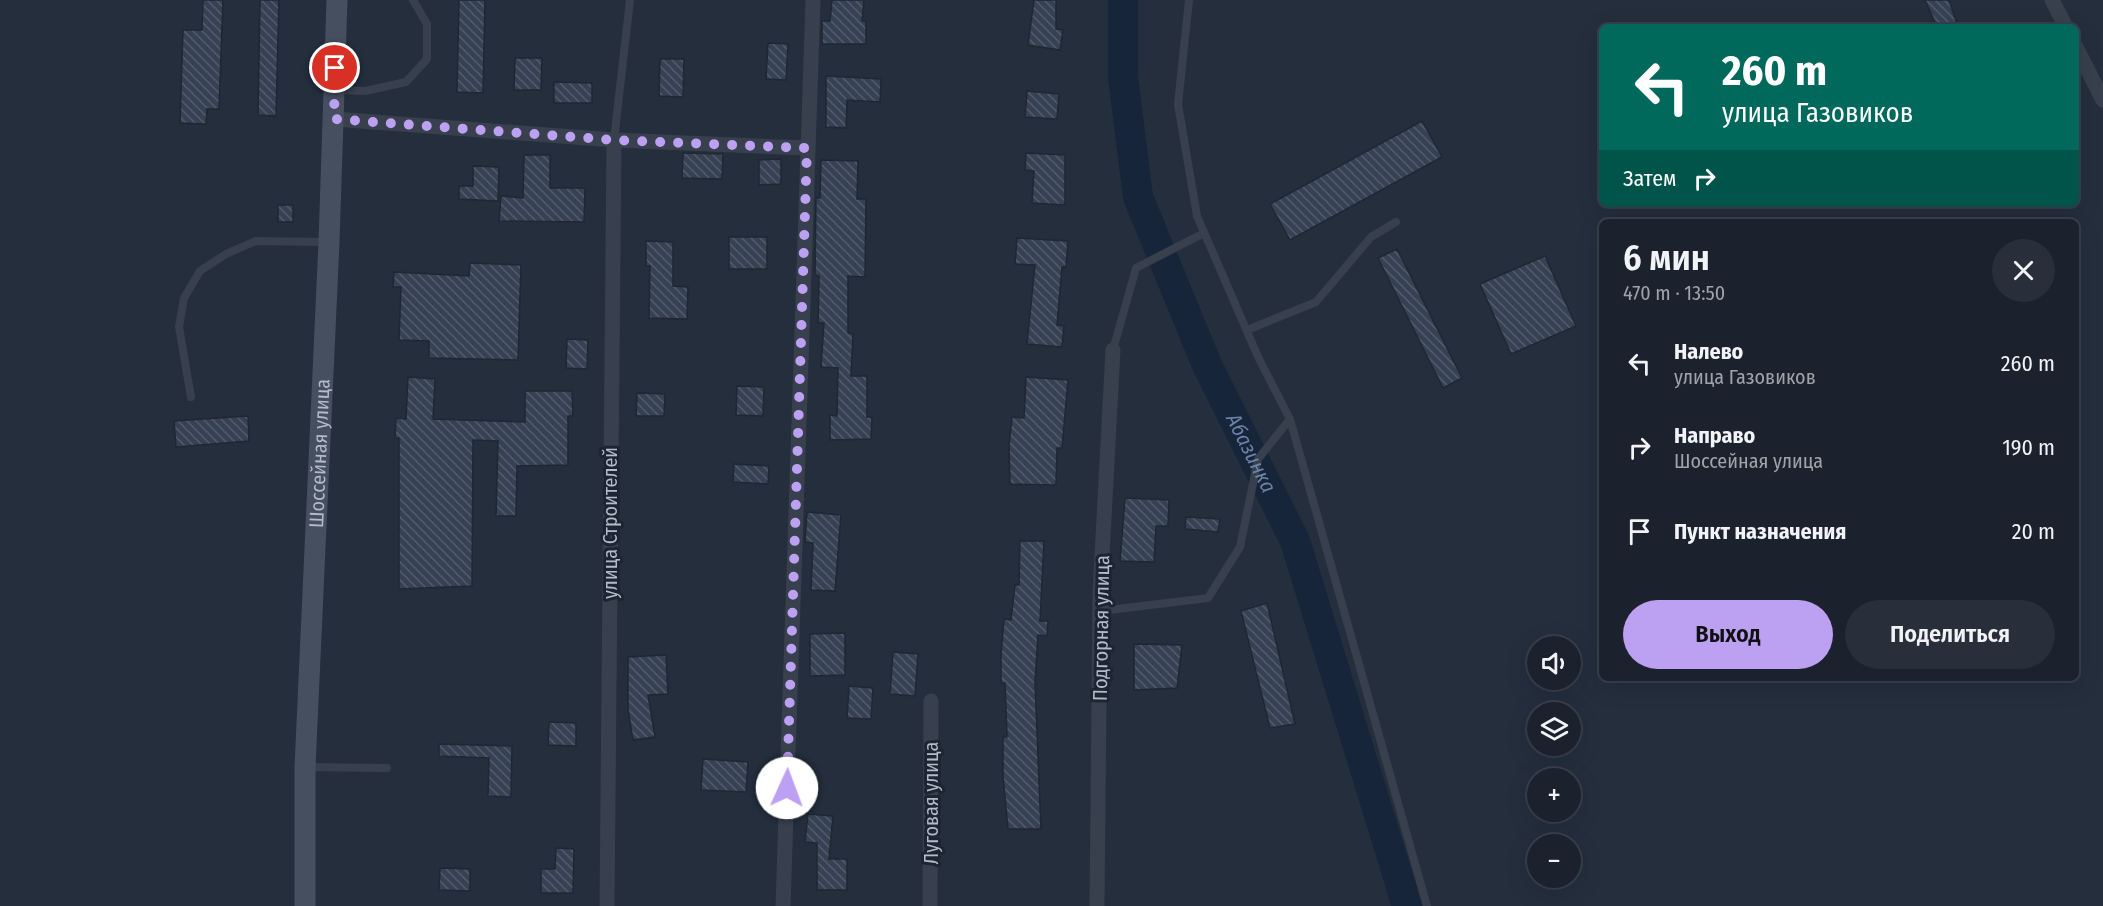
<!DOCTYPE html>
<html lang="ru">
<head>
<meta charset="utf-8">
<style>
	:root { --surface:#1b222e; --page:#282f3a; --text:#f1f3f6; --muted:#a0a4aa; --line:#393f4a; --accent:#bca0f2 }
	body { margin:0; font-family:"Fira Sans Condensed",sans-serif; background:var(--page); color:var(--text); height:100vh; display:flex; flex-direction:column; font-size:22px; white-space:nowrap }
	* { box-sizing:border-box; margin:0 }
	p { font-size:20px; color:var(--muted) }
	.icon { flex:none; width:33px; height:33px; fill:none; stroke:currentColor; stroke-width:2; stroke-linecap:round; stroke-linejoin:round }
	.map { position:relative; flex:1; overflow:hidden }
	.sheet { position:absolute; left:1599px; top:219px; width:480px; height:462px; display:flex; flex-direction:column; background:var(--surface); border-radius:9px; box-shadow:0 6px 24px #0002,0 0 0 2px var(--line) }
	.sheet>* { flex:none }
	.banner { position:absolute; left:1599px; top:24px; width:480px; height:183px; border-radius:9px; box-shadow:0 6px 24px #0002,0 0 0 2px var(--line); background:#00695c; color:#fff; overflow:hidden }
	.buttons { position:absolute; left:1527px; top:636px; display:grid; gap:12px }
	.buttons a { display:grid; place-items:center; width:54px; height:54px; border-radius:50%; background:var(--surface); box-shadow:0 6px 24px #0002,0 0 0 2px var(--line); font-size:30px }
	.pin { position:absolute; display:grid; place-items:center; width:51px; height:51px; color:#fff; margin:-26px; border:3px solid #fff; border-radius:50%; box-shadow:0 2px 6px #0007 }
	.me { position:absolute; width:66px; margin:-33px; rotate:2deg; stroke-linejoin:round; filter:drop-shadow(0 0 4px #0008) }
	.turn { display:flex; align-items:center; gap:21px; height:126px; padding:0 24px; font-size:27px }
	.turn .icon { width:78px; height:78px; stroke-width:2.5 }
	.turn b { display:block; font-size:42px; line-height:51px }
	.then { display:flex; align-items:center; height:57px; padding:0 24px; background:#0003; gap:12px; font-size:22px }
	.round { display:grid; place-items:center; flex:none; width:63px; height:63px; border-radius:32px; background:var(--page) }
	.overview { display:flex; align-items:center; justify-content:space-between; height:102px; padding:0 24px }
	h1 { font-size:36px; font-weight:600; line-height:45px }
	.primary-button { display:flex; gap:12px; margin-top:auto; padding:12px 24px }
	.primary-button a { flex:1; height:69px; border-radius:36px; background:var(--accent); color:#111; font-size:24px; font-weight:600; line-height:69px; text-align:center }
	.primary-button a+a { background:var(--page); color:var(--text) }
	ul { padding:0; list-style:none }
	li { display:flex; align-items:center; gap:18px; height:84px; padding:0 24px }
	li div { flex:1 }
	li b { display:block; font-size:22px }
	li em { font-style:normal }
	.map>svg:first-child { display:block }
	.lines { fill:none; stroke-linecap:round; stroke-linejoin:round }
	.river { stroke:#17253b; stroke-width:30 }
	.building { fill:url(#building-back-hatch); stroke:#1f2734; stroke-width:1.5 }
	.service { stroke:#38404d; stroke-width:8 }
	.minor { stroke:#38404d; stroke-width:15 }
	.secondary { stroke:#464f60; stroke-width:21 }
	.route { stroke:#bca0f2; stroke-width:10; stroke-dasharray:0 18 }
	.labels { text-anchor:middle; stroke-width:6; stroke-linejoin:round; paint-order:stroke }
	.street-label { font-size:20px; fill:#b4bbc8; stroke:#1d2532 }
	.water-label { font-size:21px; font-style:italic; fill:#6d84a7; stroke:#1d2532 }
</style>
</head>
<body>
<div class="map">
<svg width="2103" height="906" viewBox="0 0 2103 906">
	<defs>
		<pattern id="building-back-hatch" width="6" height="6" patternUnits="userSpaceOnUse" patternTransform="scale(1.5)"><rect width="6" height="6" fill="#364253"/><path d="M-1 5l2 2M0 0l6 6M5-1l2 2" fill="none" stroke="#515b6a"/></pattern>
	</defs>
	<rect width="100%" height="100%" fill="#242e3d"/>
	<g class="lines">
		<!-- river -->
		<path class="river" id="s1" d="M1123,0v77l15,120 69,168 88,176 112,365"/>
	</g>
	<!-- building -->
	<g class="building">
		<path d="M203,0h20l-4,109h-12l-1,15 -26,-1 3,-93h19z"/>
		<path d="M260,0h19l-3,116 -18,-1z"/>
		<path d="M459,0h26l-2,93 -26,-1z"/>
		<path d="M832,0h32l-2,21h4v23h-44v-23h8z"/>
		<path d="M1034,0h22v29l7,1 -3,20 -32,-5z"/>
		<path d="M1925,0h24l9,27h-21z"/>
		<path d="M768,43l20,1 -2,36 -20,-1z"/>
		<path d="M515,58h27l-1,32h-27z"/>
		<path d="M660,59h24l-1,38 -24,-1z"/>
		<path d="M826,76l55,3 -1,23 -33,-2 -1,28 -20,-1z"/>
		<path d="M554,82l38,1v20h-38z"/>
		<path d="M1027,91l32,3 -2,25 -32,-2z"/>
		<path d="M1422,121l20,36 -152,83 -20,-36z"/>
		<path d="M683,153l40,1 -1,25 -40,-1z"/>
		<path d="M1026,153l39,2v50l-33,-2 2,-32 -9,-1z"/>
		<path d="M524,155h26v33h35l-1,34 -85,-1 2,-25 22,2z"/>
		<path d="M781,159v25l-22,1v-25z"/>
		<path d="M821,160l37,1 -1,38h9l-1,78 -17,-1v57l5,1 -2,42h16v41h5l-1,22 -41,1v-25l7,1 1,-48 -17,-1 3,-44h-6l1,-47 -4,-1 1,-77h4z"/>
		<path d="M473,166l26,1 -1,34 -39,-2v-13h14z"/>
		<rect x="278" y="205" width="15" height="17"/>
		<rect x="729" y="237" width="38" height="32"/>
		<path d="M1017,238l51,3 -2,26h-4l-5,58 7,1 -2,21 -35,-3 8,-79 -20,-1z"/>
		<path d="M646,241l27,1v44l15,1 -1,32 -38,-1 1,-52h-4z"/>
		<path d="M1397,249l65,129 -19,10 -65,-130z"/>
		<path d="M1545,256l31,70 -65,28 -31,-70z"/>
		<path d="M470,263l51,2 -3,95 -89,-2v-17l-30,-1 2,-53h-8l1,-15 75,4z"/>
		<path d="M567,339l21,1 -1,29 -21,-1z"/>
		<path d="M408,377l27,2 -2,40 92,3v-31h47l1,25h-5v49l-51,1 -1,50h-20l2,-75 -25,-1 -1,146 -73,3v-151h-4l1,-20 10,1z"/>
		<path d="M1026,377l42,3 -6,68h-5l-1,37 -46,-1 -1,-38 3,-29 12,1z"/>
		<path d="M737,386l27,1 -1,29 -27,-1z"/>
		<path d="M637,393l28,1 -1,22h-28z"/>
		<path d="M248,416l1,25 -73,6 -2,-26z"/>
		<path d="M734,464l35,2 -1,18 -35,-2z"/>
		<path d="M1125,498l44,2 -1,26h-12l-2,36 -34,-1z"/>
		<path d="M807,512l34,3 -6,76 -24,-1 2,-47 -8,-1z"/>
		<path d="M1186,517l34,2 -2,13 -33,-3z"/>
		<path d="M1020,541h24l-4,80h8l-1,15 -9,-1 -3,47 6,147h-33l-5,-53v-39h4l-2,-54h-4v-28l3,-36 7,1 4,-35h4z"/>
		<path d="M1267,603l28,121 -25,4 -29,-117z"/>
		<path d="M845,633v42l-35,1v-42z"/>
		<path d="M1134,644l48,1 -5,43 -43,2z"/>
		<path d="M893,652l25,2 -3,42 -25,-2z"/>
		<path d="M666,655l2,39 -20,1 7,42 -22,3 -5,-31v-52z"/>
		<path d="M849,686l24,2 -2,31 -24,-1z"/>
		<path d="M549,722l27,1v23l-28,-1z"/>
		<path d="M439,744l73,2 -1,51 -23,-1 1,-38 -50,-2z"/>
		<path d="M703,759l45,3 -2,30 -45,-2z"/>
		<path d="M808,814l25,2 -4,43h18v31h-30v-47l-12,-1z"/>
		<path d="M556,848l18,1 -1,44h-32v-24h14z"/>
		<path d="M440,868l30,1v22l-31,-1z"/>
	</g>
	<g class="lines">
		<!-- service -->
		<g class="service">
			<path d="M334,90l31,1 41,-9 21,-23v-35l-14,-24"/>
			<path d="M614,140l16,-140"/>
			<path d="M1247,330l69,-28 55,-65 25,-15"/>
			<path d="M1113,350l23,-82 68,-35"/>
			<path d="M191,397l-12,-70 5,-29 16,-27 26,-17 30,-13 66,1"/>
			<path d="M1290,419l137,487"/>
			<path d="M1101,611l107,-13 32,-51 18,-88 32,-40 -31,-60 -62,-143 -19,-112 11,-104"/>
			<path d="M306,767l81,1"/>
		</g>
		<!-- minor -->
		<g class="minor">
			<path d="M2052,0l14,27"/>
			<path d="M2076,47l27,53"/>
			<path d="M334,119l280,21 193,8"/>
			<path d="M607,906l7,-766"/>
			<path d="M783,906l30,-906"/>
			<path d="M930,906l1,-205"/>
			<path d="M1097,906l3,-313 13,-243"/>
		</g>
		<!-- secondary -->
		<path class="secondary" id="s2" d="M305,906v-139l24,-525 8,-242"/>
	</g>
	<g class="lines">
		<!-- route -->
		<path class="route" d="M335,68l-1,51 280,21 193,8 -20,640"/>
	</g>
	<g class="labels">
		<!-- street labels -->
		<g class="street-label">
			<text dy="7" stroke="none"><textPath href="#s2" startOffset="453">Шоссейная улица</textPath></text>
			<text transform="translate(610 523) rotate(-90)" y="7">улица Строителей</text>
			<text transform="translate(1101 628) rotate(-89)" y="7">Подгорная улица</text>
			<text transform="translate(931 803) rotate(-90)" y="7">Луговая улица</text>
		</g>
		<!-- water labels -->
		<g class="water-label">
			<text dy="7" stroke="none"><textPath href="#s1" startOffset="478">Абазинка</textPath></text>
		</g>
	</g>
</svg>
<div class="buttons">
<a><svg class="icon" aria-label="sound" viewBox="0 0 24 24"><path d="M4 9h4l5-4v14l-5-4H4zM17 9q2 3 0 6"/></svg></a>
<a><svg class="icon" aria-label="layers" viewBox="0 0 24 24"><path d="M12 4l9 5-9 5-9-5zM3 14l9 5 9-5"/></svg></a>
<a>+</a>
<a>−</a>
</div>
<div class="pin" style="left:335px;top:68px;background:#d93025"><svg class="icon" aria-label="arrive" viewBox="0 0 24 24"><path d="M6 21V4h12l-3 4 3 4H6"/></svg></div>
<svg class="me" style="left:787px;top:788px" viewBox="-20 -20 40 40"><circle r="19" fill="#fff"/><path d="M0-13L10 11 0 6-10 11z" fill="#bca0f2"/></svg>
<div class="banner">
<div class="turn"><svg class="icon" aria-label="left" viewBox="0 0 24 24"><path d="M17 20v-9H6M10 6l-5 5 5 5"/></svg><div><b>260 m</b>улица Газовиков</div></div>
<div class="then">Затем<svg class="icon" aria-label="right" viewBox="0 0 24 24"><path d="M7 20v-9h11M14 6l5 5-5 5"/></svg></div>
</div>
<section class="sheet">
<div class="overview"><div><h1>6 мин</h1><p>470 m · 13:50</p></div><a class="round"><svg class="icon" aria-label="close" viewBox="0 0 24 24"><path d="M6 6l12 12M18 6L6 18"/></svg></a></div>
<ul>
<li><svg class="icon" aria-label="left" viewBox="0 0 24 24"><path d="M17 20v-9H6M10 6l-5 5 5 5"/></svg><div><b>Налево</b><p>улица Газовиков</p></div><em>260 m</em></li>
<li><svg class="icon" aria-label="right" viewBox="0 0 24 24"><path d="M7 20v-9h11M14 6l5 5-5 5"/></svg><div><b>Направо</b><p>Шоссейная улица</p></div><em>190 m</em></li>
<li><svg class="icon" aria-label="arrive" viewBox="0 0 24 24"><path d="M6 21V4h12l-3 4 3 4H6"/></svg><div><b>Пункт назначения</b></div><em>20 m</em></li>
</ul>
<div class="primary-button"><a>Выход</a><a>Поделиться</a></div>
</section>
</div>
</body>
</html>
